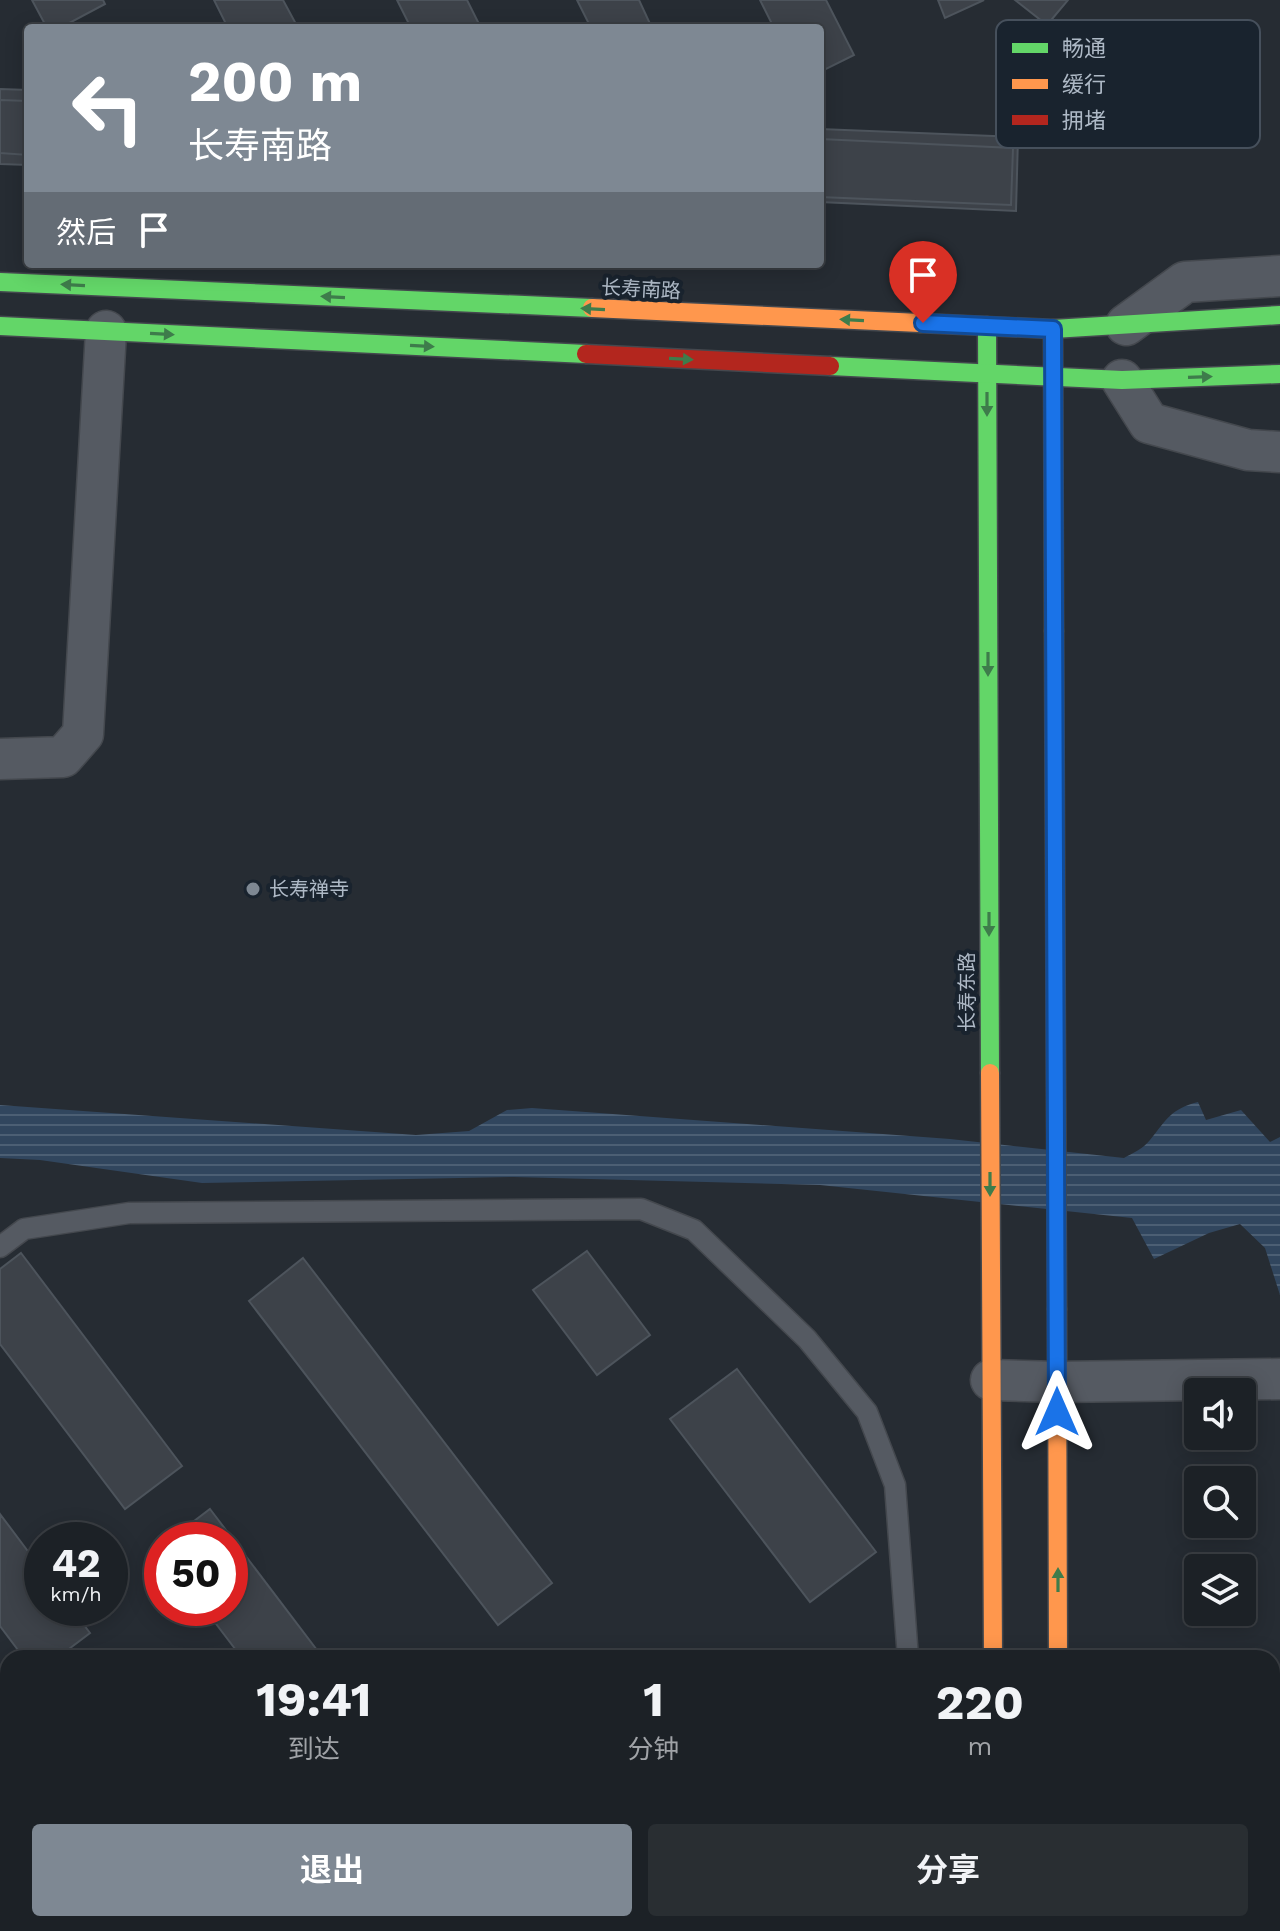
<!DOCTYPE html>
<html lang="zh">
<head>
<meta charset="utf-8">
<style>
	:root { --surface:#1c2126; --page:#292e32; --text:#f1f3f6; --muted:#a0a3a7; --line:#3a3e43; --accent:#7e8893 }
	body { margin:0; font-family:"Work Sans","Noto Sans SC",sans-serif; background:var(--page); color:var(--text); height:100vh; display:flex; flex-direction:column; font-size:30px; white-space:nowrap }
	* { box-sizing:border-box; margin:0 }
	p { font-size:26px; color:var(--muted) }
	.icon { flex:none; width:44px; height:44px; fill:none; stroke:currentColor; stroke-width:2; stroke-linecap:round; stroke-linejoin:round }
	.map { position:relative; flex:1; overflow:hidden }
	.sheet { position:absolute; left:0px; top:1650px; width:1280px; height:282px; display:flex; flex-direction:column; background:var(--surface); border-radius:24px 24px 0 0; box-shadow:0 4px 20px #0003,0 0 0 2px var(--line) }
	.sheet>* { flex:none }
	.top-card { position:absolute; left:24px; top:24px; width:800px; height:244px; border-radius:8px; box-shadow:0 4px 20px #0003,0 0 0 2px var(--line); background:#7e8893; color:#fff; overflow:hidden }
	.tools { position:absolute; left:1184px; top:1378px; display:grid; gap:16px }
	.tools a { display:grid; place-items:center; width:72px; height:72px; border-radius:8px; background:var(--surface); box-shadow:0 4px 20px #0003,0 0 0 2px var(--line); font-size:40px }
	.speed { position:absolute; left:24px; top:1522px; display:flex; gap:16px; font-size:40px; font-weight:700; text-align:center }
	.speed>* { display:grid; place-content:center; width:104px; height:104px; border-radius:50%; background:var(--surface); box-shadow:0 4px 20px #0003,0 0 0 2px var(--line); line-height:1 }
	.speed small { font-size:20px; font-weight:400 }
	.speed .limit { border:12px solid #d22; background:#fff; color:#111 }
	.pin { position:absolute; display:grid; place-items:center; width:68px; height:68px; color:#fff; margin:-82px -34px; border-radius:50% 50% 50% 0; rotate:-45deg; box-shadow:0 0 8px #0007 }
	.pin .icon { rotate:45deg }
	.me { position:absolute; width:88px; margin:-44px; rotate:0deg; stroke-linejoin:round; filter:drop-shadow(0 0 6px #0008) }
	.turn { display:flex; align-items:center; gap:28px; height:168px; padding:0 32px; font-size:36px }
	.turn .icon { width:104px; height:104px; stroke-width:2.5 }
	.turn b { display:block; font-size:56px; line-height:68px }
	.then { display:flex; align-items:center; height:76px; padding:0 32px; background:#0003; gap:16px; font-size:30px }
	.eta { display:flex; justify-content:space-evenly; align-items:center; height:136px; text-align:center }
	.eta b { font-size:48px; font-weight:700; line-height:56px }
	.action { display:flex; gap:16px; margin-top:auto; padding:16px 32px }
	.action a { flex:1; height:92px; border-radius:8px; background:var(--accent); color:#fff; font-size:32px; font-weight:700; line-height:92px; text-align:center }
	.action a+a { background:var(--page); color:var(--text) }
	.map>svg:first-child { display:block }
	.water { fill:url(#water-rules) }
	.building { fill:#3d4249; stroke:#4d545c; stroke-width:2 }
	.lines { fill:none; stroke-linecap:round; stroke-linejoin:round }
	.lane-casing { stroke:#44484e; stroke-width:23 }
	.street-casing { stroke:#44484e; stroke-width:43 }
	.fast-casing { stroke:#44484e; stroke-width:21 }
	.slow-casing { stroke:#44484e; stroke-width:21 }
	.jam-casing { stroke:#44484e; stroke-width:21 }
	.lane { stroke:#555a62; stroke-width:20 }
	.street { stroke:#555a62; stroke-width:40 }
	.fast { stroke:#63d668; stroke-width:18 }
	.slow { stroke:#ff974d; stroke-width:18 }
	.jam { stroke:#b3261e; stroke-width:18 }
	.oneway { fill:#3e7c4b }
	.route-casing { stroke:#114b97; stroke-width:20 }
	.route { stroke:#1a73e8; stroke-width:14 }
	.poi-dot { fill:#7e8893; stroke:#19232e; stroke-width:3 }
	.labels { text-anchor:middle; stroke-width:8; stroke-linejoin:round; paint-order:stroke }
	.street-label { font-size:20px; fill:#aeb9c6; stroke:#19232e }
	.poi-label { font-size:20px; fill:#aeb9c6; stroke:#19232e; text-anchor:start }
	.key { fill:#19232e; stroke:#46505c; stroke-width:2 }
	.key-label { font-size:22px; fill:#aeb9c6 }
</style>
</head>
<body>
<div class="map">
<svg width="1280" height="1931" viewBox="0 0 1280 1931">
	<defs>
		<pattern id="water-rules" width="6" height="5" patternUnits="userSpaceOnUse" patternTransform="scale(2)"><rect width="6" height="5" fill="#31465e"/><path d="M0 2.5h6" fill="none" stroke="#4c5f74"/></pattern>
	</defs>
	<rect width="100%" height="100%" fill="#262c33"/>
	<!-- water -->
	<path class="water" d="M1198,1102l8,18 35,-10 29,32 10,-5v158l-15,-47 -25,-24 -31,9 -55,26 -22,-41 -312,-33 -306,-8 -312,6 -162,-23 -40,-2v-53l416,30 53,-4 38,-21 25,-2 418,31 174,19c9,-5 20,-10 26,-18 17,-21 21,-31 48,-38z"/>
	<!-- building -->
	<g class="building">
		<path d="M32,0h71l2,4 -45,24h-13z"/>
		<path d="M214,0h69l13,24 -9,4h-59z"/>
		<path d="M397,0h70l14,28h-70z"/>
		<path d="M577,0h62l13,28h-61z"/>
		<path d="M760,0h66l28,55 -34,17v-44h-46z"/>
		<path d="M938,0h46l-39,18z"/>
		<path d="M1015,0h53l-21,25z"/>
		<path d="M0,89l28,1v75l-28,-1z"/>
		<path d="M0,100l28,1v54l-28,-2z"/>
		<path d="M820,129l198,8 -2,74 -196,-9z"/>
		<path d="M820,139l193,9 -2,57 -191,-8z"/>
		<path d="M587,1251l63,84 -53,40 -64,-85z"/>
		<path d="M21,1253l161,213 -57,43 -125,-165v-75z"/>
		<path d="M303,1258l249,325 -54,42 -249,-324z"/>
		<path d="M737,1369l139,183 -66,50 -140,-183z"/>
		<path d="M210,1509l113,149h-81l-38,-50h26v-68h-61z"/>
		<path d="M0,1514l42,56v38h29l19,25 -33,25h-33l-24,-32z"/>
		<path d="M0,1801l8,11v110l-8,-11z"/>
		<path d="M10,1924h84l5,7h-84z"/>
		<path d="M324,1924h55l5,7h-69z"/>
		<path d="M509,1924h79l5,7h-78z"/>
		<path d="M715,1924h90l5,7h-90z"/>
	</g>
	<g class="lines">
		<defs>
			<g id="lane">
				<path d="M0,1247l24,-18 105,-16 512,-4 53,21 113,109 60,73 28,73 13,173"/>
				<path d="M920,1924v7"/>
			</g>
			<g id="street">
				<path d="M1126,325l59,-43 95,-6"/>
				<path d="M1122,380l27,43 99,27 32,2"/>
				<path d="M0,759l63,-2 20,-23 23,-403"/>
				<path d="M991,1380l65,2 224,-3"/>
			</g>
			<g id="fast">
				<path d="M0,282l592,26"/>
				<path d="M920,323l133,6 227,-14"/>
				<path d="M0,326l586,28"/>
				<path d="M987,326l3,747"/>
				<path d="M830,366l292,14 158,-6"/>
				<path d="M1054,631l3,678"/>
				<path d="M1059,1924v7"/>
			</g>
			<g id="slow">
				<path d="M592,308l328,15"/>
				<path d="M990,1073l3,585"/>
				<path d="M1057,1309l1,349"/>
				<path d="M994,1924v7"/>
			</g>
			<g id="jam">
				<path d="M1053,329l1,302"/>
				<path d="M586,354l244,12"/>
			</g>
		</defs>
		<!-- lane casing -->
		<use href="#lane" class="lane-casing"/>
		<!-- street casing -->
		<use href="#street" class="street-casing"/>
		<!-- fast casing -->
		<use href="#fast" class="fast-casing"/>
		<!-- slow casing -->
		<use href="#slow" class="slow-casing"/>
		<!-- jam casing -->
		<use href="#jam" class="jam-casing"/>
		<!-- lane -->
		<use href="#lane" class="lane"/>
		<!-- street -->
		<use href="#street" class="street"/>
		<!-- fast -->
		<use href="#fast" class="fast"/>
		<!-- slow -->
		<use href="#slow" class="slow"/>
		<!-- jam -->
		<use href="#jam" class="jam"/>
	</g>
	<!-- one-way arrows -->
	<defs><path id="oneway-solid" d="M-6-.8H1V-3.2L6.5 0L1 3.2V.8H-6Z" transform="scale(2)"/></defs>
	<g class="oneway">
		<use href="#oneway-solid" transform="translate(73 285) rotate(-177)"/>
		<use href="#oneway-solid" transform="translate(333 297) rotate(-177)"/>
		<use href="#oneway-solid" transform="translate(593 309) rotate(-177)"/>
		<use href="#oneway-solid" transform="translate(852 320) rotate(-177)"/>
		<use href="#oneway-solid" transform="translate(162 334) rotate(3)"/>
		<use href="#oneway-solid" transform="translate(422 346) rotate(3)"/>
		<use href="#oneway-solid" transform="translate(681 359) rotate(3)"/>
		<use href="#oneway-solid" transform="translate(1200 377) rotate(-2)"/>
		<use href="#oneway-solid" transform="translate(987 404) rotate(90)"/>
		<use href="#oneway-solid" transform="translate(988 664) rotate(90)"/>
		<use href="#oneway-solid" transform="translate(989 924) rotate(90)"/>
		<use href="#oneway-solid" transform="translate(990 1184) rotate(90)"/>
		<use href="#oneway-solid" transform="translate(1058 1580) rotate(-90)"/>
	</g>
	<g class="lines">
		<defs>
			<path id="route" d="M923,323l130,6 4,1083"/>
		</defs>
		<!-- route casing -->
		<use href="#route" class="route-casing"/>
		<!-- route -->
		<use href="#route" class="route"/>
	</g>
	<!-- markers -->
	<circle class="poi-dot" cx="253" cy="889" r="8"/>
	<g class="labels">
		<!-- street labels -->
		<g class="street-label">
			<text transform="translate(641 289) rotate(3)" y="7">长寿南路</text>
			<text transform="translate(967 992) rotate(-90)" y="7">长寿东路</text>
		</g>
		<!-- poi labels -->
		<g class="poi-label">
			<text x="269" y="896">长寿禅寺</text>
		</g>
	</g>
	<!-- legend -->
	<rect x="996" y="20" width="264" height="128" rx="12" class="key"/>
	<rect x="1012" y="43" width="36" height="10" fill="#63d668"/>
	<rect x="1012" y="79" width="36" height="10" fill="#ff974d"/>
	<rect x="1012" y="115" width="36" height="10" fill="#b3261e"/>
	<g class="key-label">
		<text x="1062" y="56">畅通</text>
		<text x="1062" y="92">缓行</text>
		<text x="1062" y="128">拥堵</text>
	</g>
</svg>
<div class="tools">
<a><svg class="icon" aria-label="sound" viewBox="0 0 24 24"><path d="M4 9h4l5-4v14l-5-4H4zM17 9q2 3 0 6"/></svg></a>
<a><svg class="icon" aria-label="search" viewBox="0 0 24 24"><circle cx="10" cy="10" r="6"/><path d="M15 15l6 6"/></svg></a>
<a><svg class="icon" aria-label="layers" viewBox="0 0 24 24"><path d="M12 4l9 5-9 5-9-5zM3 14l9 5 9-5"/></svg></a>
</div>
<div class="speed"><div>42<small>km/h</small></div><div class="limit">50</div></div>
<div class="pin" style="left:923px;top:323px;background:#d93025"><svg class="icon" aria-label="arrive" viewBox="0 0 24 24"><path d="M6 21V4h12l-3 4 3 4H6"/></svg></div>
<svg class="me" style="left:1057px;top:1412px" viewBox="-20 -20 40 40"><path d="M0-17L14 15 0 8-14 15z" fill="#1a73e8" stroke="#fff" stroke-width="4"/></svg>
<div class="top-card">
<div class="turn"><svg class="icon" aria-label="left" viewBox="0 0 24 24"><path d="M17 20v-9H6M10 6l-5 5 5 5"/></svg><div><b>200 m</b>长寿南路</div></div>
<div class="then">然后<svg class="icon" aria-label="arrive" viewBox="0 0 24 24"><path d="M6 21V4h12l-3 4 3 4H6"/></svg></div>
</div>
<section class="sheet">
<div class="eta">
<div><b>19:41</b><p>到达</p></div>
<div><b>1</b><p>分钟</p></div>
<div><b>220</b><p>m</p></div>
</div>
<div class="action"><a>退出</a><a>分享</a></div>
</section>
</div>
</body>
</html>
